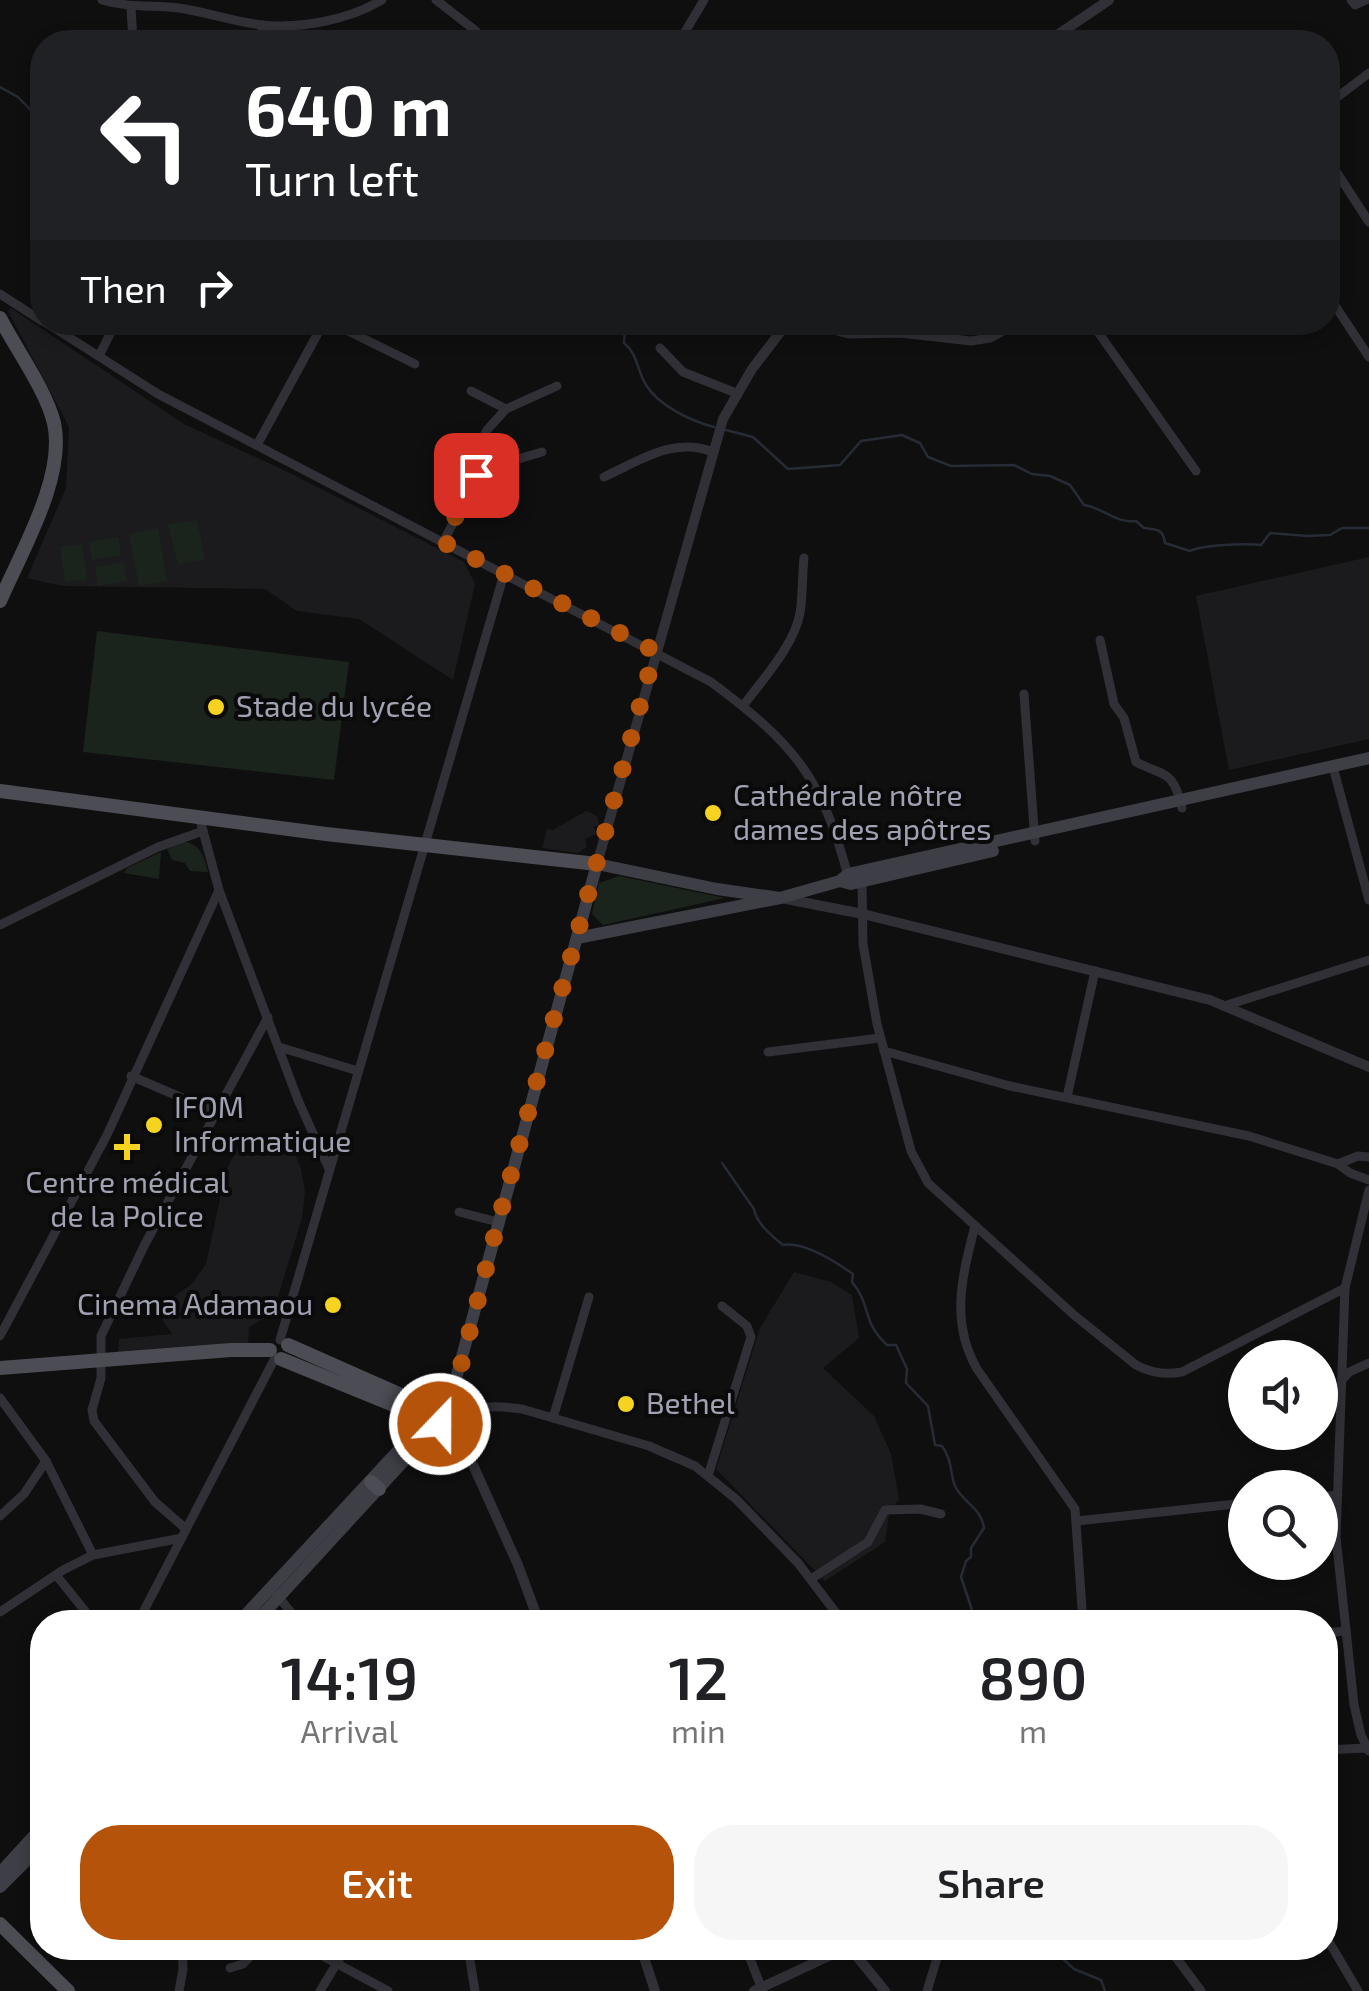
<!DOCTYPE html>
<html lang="en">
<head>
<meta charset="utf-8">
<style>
	:root { --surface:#fff; --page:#f6f6f6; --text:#202124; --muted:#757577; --accent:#b45309 }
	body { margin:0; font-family:"Exo 2",sans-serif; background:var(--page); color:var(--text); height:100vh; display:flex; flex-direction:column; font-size:38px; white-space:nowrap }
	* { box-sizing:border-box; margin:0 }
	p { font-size:32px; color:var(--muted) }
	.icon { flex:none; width:55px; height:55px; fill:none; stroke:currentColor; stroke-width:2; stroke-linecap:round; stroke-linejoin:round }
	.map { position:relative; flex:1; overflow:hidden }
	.drawer { position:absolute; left:30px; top:1610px; width:1308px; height:350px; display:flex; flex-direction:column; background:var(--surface); border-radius:40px; box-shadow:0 5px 15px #0003 }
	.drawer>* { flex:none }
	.banner { position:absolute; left:30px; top:30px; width:1310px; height:305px; border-radius:40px; box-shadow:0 5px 15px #0003; background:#202124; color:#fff; overflow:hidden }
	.controls { position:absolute; left:1228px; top:1340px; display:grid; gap:20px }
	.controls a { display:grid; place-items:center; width:110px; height:110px; border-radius:50%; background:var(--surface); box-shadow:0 5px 15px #0003; font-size:50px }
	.pin { position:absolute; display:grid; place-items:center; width:85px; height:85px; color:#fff; margin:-42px; border-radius:20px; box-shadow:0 5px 15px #0006 }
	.me { position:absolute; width:110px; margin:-55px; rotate:22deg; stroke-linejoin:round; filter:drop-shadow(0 0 8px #0008) }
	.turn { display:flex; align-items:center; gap:35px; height:210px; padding:0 50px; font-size:45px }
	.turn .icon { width:130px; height:130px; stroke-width:2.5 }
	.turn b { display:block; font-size:70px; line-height:85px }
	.then { display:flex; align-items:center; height:95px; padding:0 50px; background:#0003; gap:20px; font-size:38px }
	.eta { display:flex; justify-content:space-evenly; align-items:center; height:170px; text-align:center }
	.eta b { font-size:60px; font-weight:600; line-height:70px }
	.action { display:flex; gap:20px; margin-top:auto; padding:20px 50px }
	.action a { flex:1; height:115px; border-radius:40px; background:var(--accent); color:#fff; font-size:40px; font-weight:600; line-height:115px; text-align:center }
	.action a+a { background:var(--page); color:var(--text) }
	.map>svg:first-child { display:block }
	.built { fill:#1b1b1d }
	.green { fill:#1b231d }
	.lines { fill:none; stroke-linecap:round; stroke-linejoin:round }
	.stream { stroke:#262b34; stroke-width:2.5 }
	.minor { stroke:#303036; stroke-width:9 }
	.tertiary { stroke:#303036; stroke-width:10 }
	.secondary { stroke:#3e3f46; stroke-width:12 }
	.primary { stroke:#4c4c55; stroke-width:14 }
	.route { stroke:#b45309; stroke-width:18; stroke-dasharray:0 32.4 }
	.poi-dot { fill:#f7d321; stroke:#0a0a0b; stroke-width:4 }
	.labels { text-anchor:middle; stroke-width:8; stroke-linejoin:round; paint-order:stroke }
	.poi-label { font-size:30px; fill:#a0a2b2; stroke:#0a0a0b; text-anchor:start }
</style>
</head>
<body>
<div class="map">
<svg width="1369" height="1991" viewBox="0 0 1369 1991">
	<rect width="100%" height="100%" fill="#0f0f10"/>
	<!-- built -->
	<g class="built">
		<path d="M11,308l173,116 106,49 174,89 11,22 -22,96 -94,-61 -62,-8 -32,-22 -202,-3 -36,-8 39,-90 3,-61 -61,-116z"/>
		<path d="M1369,557v182l-140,31 -33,-174z"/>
		<path d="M586,811l11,5 2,9 -5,2 2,7 -11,5 2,8 -9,6 -36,-5 5,-19 6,1z"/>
		<path d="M281,1143l12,6 8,20 4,23 -3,26 -29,95 -24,14 -1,19 -130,9 1,-16 53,-5 -9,-13v-17l29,-20 14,-20 20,-93 11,-23z"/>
		<path d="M794,1272l37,10 21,13 7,43 -36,30 51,48 17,38 8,45 -10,15 -4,28 -60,39 -109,-112 44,-141z"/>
	</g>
	<!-- green -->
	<g class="green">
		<path d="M197,520l8,40 -27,4 -10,-40z"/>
		<path d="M158,528l9,53 -28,5 -10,-52z"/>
		<path d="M118,537l3,18 -29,5 -3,-18z"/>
		<path d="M82,544l5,35 -22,3 -5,-35z"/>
		<path d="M123,562l4,19 -29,5 -3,-19z"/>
		<path d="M97,631l252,31 -15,118 -251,-28z"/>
		<path d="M184,842c16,1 21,16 24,30l-18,-1 -5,-8 -13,-3 -5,-11z"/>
		<path d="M161,852l-2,27 -35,-6 3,-5z"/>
		<path d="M619,876l106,22 -122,27 -11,-11 7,-31z"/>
	</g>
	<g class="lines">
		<!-- stream -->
		<g class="stream">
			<path d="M0,87l18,10 24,25"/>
			<path d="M621,322l4,5 -1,16c14,11 13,28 22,42 13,21 45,36 68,42"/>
			<path d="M722,429l31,8 35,32 52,-4 21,-24 41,-6 18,8 8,14 23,9 63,-1 18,9 18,2 20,9 14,20c20,3 32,19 52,16l8,7c13,2 19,0 21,15l25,8c12,-6 55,-8 71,-6l9,-12 37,3 23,-1 12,-7h27"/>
			<path d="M722,1163l32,46c2,14 18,27 29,36 20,-4 53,17 70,29l-1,8c20,24 9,39 35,63h9l11,24 -1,14 22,23 7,39 7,1c10,13 8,27 13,40 8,17 26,21 29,42l-13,20v9l-5,4 -5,16 15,45"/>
			<path d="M1051,1948l23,21 27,11 4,11"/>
		</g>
		<!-- minor -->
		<g class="minor">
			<path d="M102,0c26,8 51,5 77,8 28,4 55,14 83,17 38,4 87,-5 120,-25"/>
			<path d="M436,0l40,31 1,11"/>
			<path d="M1351,0l4,5 11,-5"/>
			<path d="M131,7l2,35"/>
			<path d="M260,42l3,-17"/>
			<path d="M679,42l25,-42"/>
			<path d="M1328,104l41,-31"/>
			<path d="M1328,159l41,63"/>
			<path d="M0,294l42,27"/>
			<path d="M1328,295l41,62"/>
			<path d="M45,322l113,72 553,288c83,62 110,93 137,194"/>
			<path d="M330,322l85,42"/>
			<path d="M801,322l48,12 51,-1 71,8 19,-3 30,-16"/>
			<path d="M1091,322l105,149"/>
			<path d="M1263,322l7,8"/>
			<path d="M660,348l23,24 53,21"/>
			<path d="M99,356l17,-34"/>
			<path d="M471,391l35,18"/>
			<path d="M257,445l67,-123"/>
			<path d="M474,465h24l44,-13"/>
			<path d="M604,477c35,-16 70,-41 109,-25"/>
			<path d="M443,542l25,-47 8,-20 -1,-22 12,-23 19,-21 51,-23"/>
			<path d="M1100,640l14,64 10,14 12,44c29,15 37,7 46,46"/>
			<path d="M1024,694l11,147"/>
			<path d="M743,706c19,-26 51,-60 57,-93 3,-18 2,-37 4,-55"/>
			<path d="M1333,767l36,133"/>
			<path d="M199,816l20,74 79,210 31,69"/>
			<path d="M862,882l1,62 14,80 34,127 17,32 146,132 62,50c16,8 29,10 46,7l163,-84"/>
			<path d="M0,925l158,-78 45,-16"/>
			<path d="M1224,1006l145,-46"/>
			<path d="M279,1047l79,24"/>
			<path d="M884,1051l126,35 239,50 89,28 12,9 19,7"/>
			<path d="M768,1052l112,-14"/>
			<path d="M131,1076l84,36"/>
			<path d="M1067,1097l28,-126"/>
			<path d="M1338,1164l20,-8 11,1"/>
			<path d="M1369,1190l-24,98 -9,249 18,168 7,30 8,16"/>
			<path d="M459,1212l39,10"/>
			<path d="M975,1226c-13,50 -25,96 2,143l98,140 8,113"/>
			<path d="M0,1336l107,-201 112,-245"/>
			<path d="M280,1340l224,-766"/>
			<path d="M1343,1379l6,-7 20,-9"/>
			<path d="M0,1398l46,63 47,94"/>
			<path d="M553,1418l36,-121"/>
			<path d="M446,1427c20,-23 48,-22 76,-18l127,37 46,20 41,33 62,64 45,59"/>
			<path d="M708,1476l43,-139 -4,-11 -25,-20"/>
			<path d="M1320,1497l18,-2"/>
			<path d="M0,1516l24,-22 22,-33"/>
			<path d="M1077,1521l168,-18"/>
			<path d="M186,1529l-31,-27 -61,-81 -2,-11 9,-32v-42l44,-92 123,-227"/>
			<path d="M56,1575l38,47"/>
			<path d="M811,1579l57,-37 17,-32 35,-1 21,5"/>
			<path d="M276,1594l23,28"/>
			<path d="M0,1612l63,-42 30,-15 89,-17"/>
			<path d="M138,1622l137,-264"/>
			<path d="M1325,1633l21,-2"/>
			<path d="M1325,1750l42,-2"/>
			<path d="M1325,1935l33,56"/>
			<path d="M308,1948l80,43"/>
			<path d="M468,1948l7,43"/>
			<path d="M746,1948l15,39"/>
			<path d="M1169,1948l32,43"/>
			<path d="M230,1968l13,-4 15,-16"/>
			<path d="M179,1991l4,-22 -1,-21"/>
			<path d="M320,1991l26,-43"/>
			<path d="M927,1991l13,-43"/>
		</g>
		<!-- tertiary -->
		<g class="tertiary">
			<path d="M1047,42l62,-42"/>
			<path d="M597,864l126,-445 29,-50 36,-47"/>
			<path d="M781,898l82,16 347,86 159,67"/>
			<path d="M446,1415l28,52 44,98 21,57"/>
			<path d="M641,1948l14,43"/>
			<path d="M850,1948l35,43"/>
			<path d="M754,1991l92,-43"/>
		</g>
		<!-- secondary -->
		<g class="secondary">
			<path d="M840,881l11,3 142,-33"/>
			<path d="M577,938l203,-40 60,-17 8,-7 521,-116"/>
			<path d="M239,1622l195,-210"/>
			<path d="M256,1622l190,-207 151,-551 120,25 63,9"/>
			<path d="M0,1873l42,-46"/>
			<path d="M0,1887l42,-42"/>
		</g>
		<!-- primary -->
		<g class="primary">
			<path d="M0,318c16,31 46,72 54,105 12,54 -33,129 -54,178"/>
			<path d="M0,791l326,43 271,30"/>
			<path d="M288,1345l158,70"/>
			<path d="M281,1359l159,65"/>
			<path d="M0,1368l231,-18h39"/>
			<path d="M371,1482l8,7"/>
			<path d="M0,1924l68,67"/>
		</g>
	</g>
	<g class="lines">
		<!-- route -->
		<path class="route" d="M440,1424l6,-9 12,-38 40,-155 157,-571 -212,-109 33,-67"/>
	</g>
	<!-- markers -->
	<g class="poi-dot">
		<circle cx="216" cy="707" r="10"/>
		<circle cx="713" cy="813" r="10"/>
		<circle cx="154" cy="1125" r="10"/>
		<path d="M122 1132h10v10h10v10h-10v10h-10v-10h-10v-10h10z"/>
		<circle cx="333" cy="1305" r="10"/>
		<circle cx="626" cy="1404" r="10"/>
	</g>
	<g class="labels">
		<!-- poi labels -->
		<g class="poi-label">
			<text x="236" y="717">Stade du lycée</text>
			<text x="733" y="806">Cathédrale nôtre<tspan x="733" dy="34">dames des apôtres</tspan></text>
			<text x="174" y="1118">IFOM<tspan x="174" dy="34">Informatique</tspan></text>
			<text x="127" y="1193" text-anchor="middle">Centre médical<tspan x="127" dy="34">de la Police</tspan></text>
			<text x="313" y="1315" text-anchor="end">Cinema Adamaou</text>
			<text x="646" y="1414">Bethel</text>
		</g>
	</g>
</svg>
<div class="controls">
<a><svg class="icon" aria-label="sound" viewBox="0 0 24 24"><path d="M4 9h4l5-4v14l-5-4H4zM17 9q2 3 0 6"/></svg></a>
<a><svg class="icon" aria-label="search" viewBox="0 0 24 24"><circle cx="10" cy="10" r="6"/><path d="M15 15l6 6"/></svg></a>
</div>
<div class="pin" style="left:476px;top:475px;background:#d93025"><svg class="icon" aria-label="arrive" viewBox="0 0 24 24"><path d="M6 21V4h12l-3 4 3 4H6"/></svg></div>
<svg class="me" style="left:440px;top:1424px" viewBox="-20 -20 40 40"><circle r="17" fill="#b45309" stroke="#fff" stroke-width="3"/><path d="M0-11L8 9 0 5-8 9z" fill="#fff"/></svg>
<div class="banner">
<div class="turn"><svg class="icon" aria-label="left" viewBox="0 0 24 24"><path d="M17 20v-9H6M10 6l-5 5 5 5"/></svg><div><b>640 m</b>Turn left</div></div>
<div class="then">Then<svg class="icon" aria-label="right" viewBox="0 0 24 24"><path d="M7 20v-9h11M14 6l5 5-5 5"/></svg></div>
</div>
<section class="drawer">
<div class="eta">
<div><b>14:19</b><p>Arrival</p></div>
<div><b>12</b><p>min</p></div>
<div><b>890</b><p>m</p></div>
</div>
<div class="action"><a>Exit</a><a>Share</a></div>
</section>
</div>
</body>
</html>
